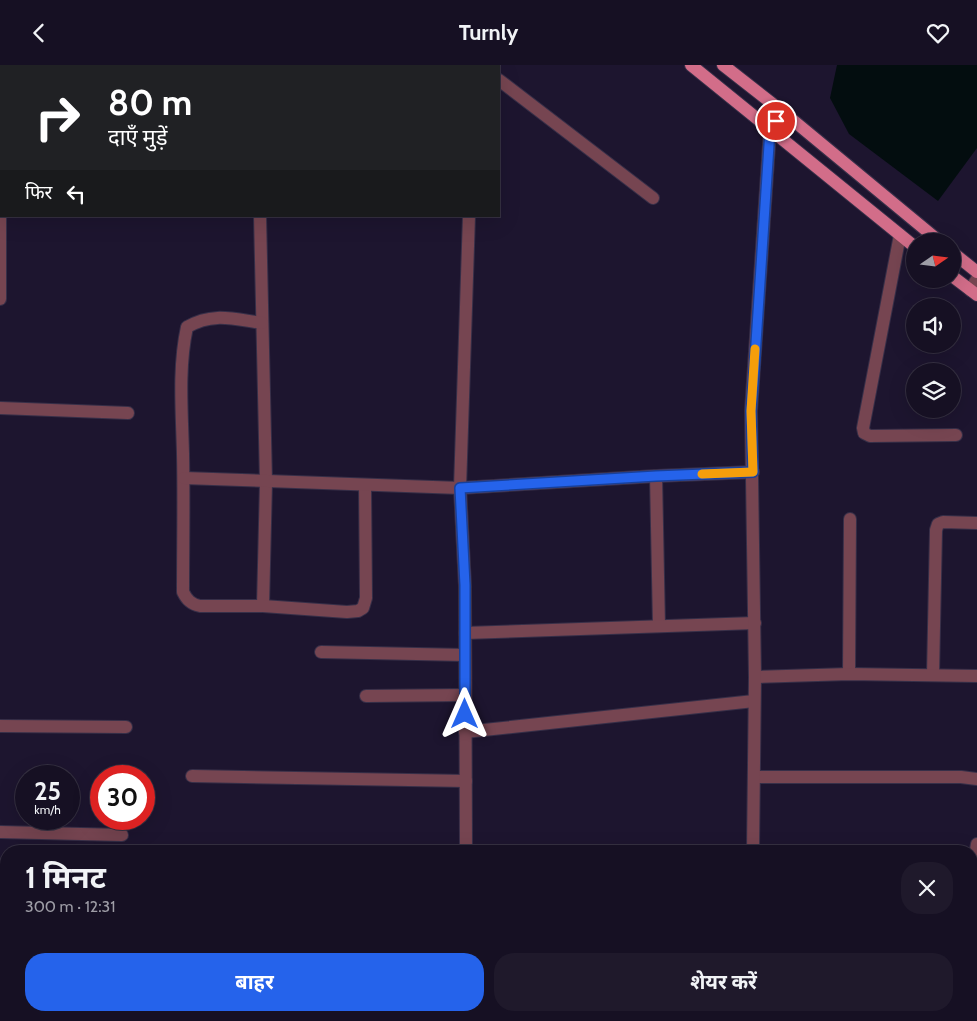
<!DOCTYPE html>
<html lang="hi">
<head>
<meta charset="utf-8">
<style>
	:root { --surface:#161023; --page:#1f192b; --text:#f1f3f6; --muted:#9e9da6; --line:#353041; --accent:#2563eb }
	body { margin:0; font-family:Cabin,"Noto Sans Devanagari",sans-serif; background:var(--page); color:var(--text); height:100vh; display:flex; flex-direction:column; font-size:19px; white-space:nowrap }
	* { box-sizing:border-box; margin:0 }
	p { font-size:16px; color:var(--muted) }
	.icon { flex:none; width:28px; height:28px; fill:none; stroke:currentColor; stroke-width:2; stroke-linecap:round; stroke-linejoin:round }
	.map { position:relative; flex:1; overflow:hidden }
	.details { position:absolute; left:0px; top:780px; width:978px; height:176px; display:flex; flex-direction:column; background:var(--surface); border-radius:20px 20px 0 0; box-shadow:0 5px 20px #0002,0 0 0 1px var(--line) }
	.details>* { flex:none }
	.banner { position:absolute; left:0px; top:0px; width:500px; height:152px; box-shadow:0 5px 20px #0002,0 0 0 1px var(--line); background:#202124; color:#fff; overflow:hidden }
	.needle { width:32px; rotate:76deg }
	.tools { position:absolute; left:906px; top:168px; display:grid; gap:10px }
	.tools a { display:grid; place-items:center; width:55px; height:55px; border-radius:50%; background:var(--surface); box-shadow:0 5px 20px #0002,0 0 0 1px var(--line); font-size:25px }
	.speed { position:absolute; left:15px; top:700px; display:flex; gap:10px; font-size:25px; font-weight:700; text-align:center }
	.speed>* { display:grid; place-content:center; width:65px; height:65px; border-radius:50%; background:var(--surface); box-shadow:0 5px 20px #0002,0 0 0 1px var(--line); line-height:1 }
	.speed small { font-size:12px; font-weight:400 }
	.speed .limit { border:8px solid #d22; background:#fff; color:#111 }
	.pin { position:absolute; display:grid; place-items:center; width:42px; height:42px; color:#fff; margin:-21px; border:2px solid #fff; border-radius:50%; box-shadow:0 1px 5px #0007 }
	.me { position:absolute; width:55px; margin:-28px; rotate:0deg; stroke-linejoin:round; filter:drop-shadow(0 0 4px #0008) }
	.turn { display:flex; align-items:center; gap:18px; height:105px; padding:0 25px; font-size:22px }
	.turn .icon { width:65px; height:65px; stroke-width:2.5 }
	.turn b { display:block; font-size:35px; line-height:42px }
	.then { display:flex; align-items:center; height:48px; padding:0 25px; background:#0003; gap:10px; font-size:19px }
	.round { display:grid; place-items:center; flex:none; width:52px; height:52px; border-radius:20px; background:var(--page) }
	.headline { display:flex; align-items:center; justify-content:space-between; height:85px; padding:0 25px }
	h1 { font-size:30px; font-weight:700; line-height:38px }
	.primary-button { display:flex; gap:10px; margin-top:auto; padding:10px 25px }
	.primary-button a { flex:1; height:58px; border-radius:20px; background:var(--accent); color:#fff; font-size:20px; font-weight:700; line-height:58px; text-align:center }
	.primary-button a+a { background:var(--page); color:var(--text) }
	header { display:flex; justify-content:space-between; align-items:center; height:65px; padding:0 25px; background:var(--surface); font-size:22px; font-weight:700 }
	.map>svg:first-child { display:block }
	.water { fill:#030d0f }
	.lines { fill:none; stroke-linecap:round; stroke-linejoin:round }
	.street-casing { stroke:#372f48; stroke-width:14 }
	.primary-casing { stroke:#372f48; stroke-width:14 }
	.street { stroke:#764551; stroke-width:12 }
	.primary { stroke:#d26d89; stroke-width:12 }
	.route-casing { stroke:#184099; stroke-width:12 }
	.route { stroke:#2563eb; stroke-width:9 }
	.slow { stroke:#f59e0b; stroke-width:9 }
</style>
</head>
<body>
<header><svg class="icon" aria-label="back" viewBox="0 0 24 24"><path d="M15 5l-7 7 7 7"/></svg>Turnly<svg class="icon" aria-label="heart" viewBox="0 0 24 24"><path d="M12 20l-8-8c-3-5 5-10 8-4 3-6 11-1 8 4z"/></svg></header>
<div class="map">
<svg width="977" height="956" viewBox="0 0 977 956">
	<rect width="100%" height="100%" fill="#1d152f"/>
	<!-- water -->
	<path class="water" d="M837,0h140v83l-39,53 -89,-67 -19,-36z"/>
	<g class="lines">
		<defs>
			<g id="street">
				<path d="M478,0l2,1"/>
				<path d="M499,15l154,118"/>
				<path d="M0,94v140"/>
				<path d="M260,151l6,266 -3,124"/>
				<path d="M900,170l-37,193 1,5 6,3 86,-1"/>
				<path d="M970,225l7,-11"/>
				<path d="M262,258c-29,-4 -49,-11 -75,4 -9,41 -5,85 -4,127 1,46 0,92 0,138 4,8 8,12 17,14h63l84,6 11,-1 5,-3 3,-10 -1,-113"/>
				<path d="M0,343l128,5"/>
				<path d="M656,411l3,150"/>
				<path d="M184,413l276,10 196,-12 97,-4"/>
				<path d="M465,568l290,-10"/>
				<path d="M321,587l144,3"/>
				<path d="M849,609l1,-155"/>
				<path d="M933,610l3,-145 2,-6 5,-2 34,1"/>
				<path d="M755,612l94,-3 128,2"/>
				<path d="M366,631l99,-1"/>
				<path d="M0,661l126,1"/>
				<path d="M465,667l289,-31"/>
				<path d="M192,711l274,5"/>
				<path d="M755,712h206l16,2"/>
				<path d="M0,767l122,3"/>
				<path d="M466,786l-1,-265 -5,-98 9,-272"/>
				<path d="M753,786l2,-174 -4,-266 19,-281 13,-18"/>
				<path d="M971,813l6,-34"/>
				<path d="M0,914h6"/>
				<path d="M239,950v6"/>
				<path d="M766,950l2,6"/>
				<path d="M840,950l82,6"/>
				<path d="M508,956v-6"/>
				<path d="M684,956v-6"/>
				<path d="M952,956l1,-6"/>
			</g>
			<g id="primary">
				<path d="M691,0l224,182"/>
				<path d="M723,0l60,47 156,129"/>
				<path d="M952,187l25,20"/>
				<path d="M952,211l25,19"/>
			</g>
		</defs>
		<!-- street casing -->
		<use href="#street" class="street-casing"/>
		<!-- primary casing -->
		<use href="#primary" class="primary-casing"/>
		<!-- street -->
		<use href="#street" class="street"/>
		<!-- primary -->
		<use href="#primary" class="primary"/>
	</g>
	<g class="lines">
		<defs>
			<path id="route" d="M465,649v-129l-5,-97 196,-12 97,-4 -2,-61 3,-38 16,-243 6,-9"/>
		</defs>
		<!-- route casing -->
		<use href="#route" class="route-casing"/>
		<!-- route -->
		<use href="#route" class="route"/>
		<!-- slow -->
		<path class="slow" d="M702,409l51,-2 -2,-61 4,-62"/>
	</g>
</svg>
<div class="tools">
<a><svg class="needle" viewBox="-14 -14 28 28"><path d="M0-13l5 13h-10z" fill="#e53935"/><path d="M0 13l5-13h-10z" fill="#9e9da6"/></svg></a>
<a><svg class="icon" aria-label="sound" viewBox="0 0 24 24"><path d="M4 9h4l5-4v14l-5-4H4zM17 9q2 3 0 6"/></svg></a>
<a><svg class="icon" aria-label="layers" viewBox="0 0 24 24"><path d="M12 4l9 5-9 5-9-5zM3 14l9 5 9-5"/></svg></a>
</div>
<div class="speed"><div>25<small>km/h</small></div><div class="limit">30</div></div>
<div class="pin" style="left:776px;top:56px;background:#d93025"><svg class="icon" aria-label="arrive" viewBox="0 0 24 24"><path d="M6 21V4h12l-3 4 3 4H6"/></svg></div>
<svg class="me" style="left:465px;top:649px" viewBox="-20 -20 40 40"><path d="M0-17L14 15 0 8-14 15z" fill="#2563eb" stroke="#fff" stroke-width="4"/></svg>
<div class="banner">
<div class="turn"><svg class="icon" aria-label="right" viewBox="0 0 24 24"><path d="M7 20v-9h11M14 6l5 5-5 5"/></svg><div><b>80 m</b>दाएँ मुड़ें</div></div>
<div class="then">फिर<svg class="icon" aria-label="left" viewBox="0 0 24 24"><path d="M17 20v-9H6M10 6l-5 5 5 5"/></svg></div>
</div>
<section class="details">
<div class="headline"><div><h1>1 मिनट</h1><p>300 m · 12:31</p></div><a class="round"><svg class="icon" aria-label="close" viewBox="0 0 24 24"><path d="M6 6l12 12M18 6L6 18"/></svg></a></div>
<div class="primary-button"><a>बाहर</a><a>शेयर करें</a></div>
</section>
</div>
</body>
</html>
